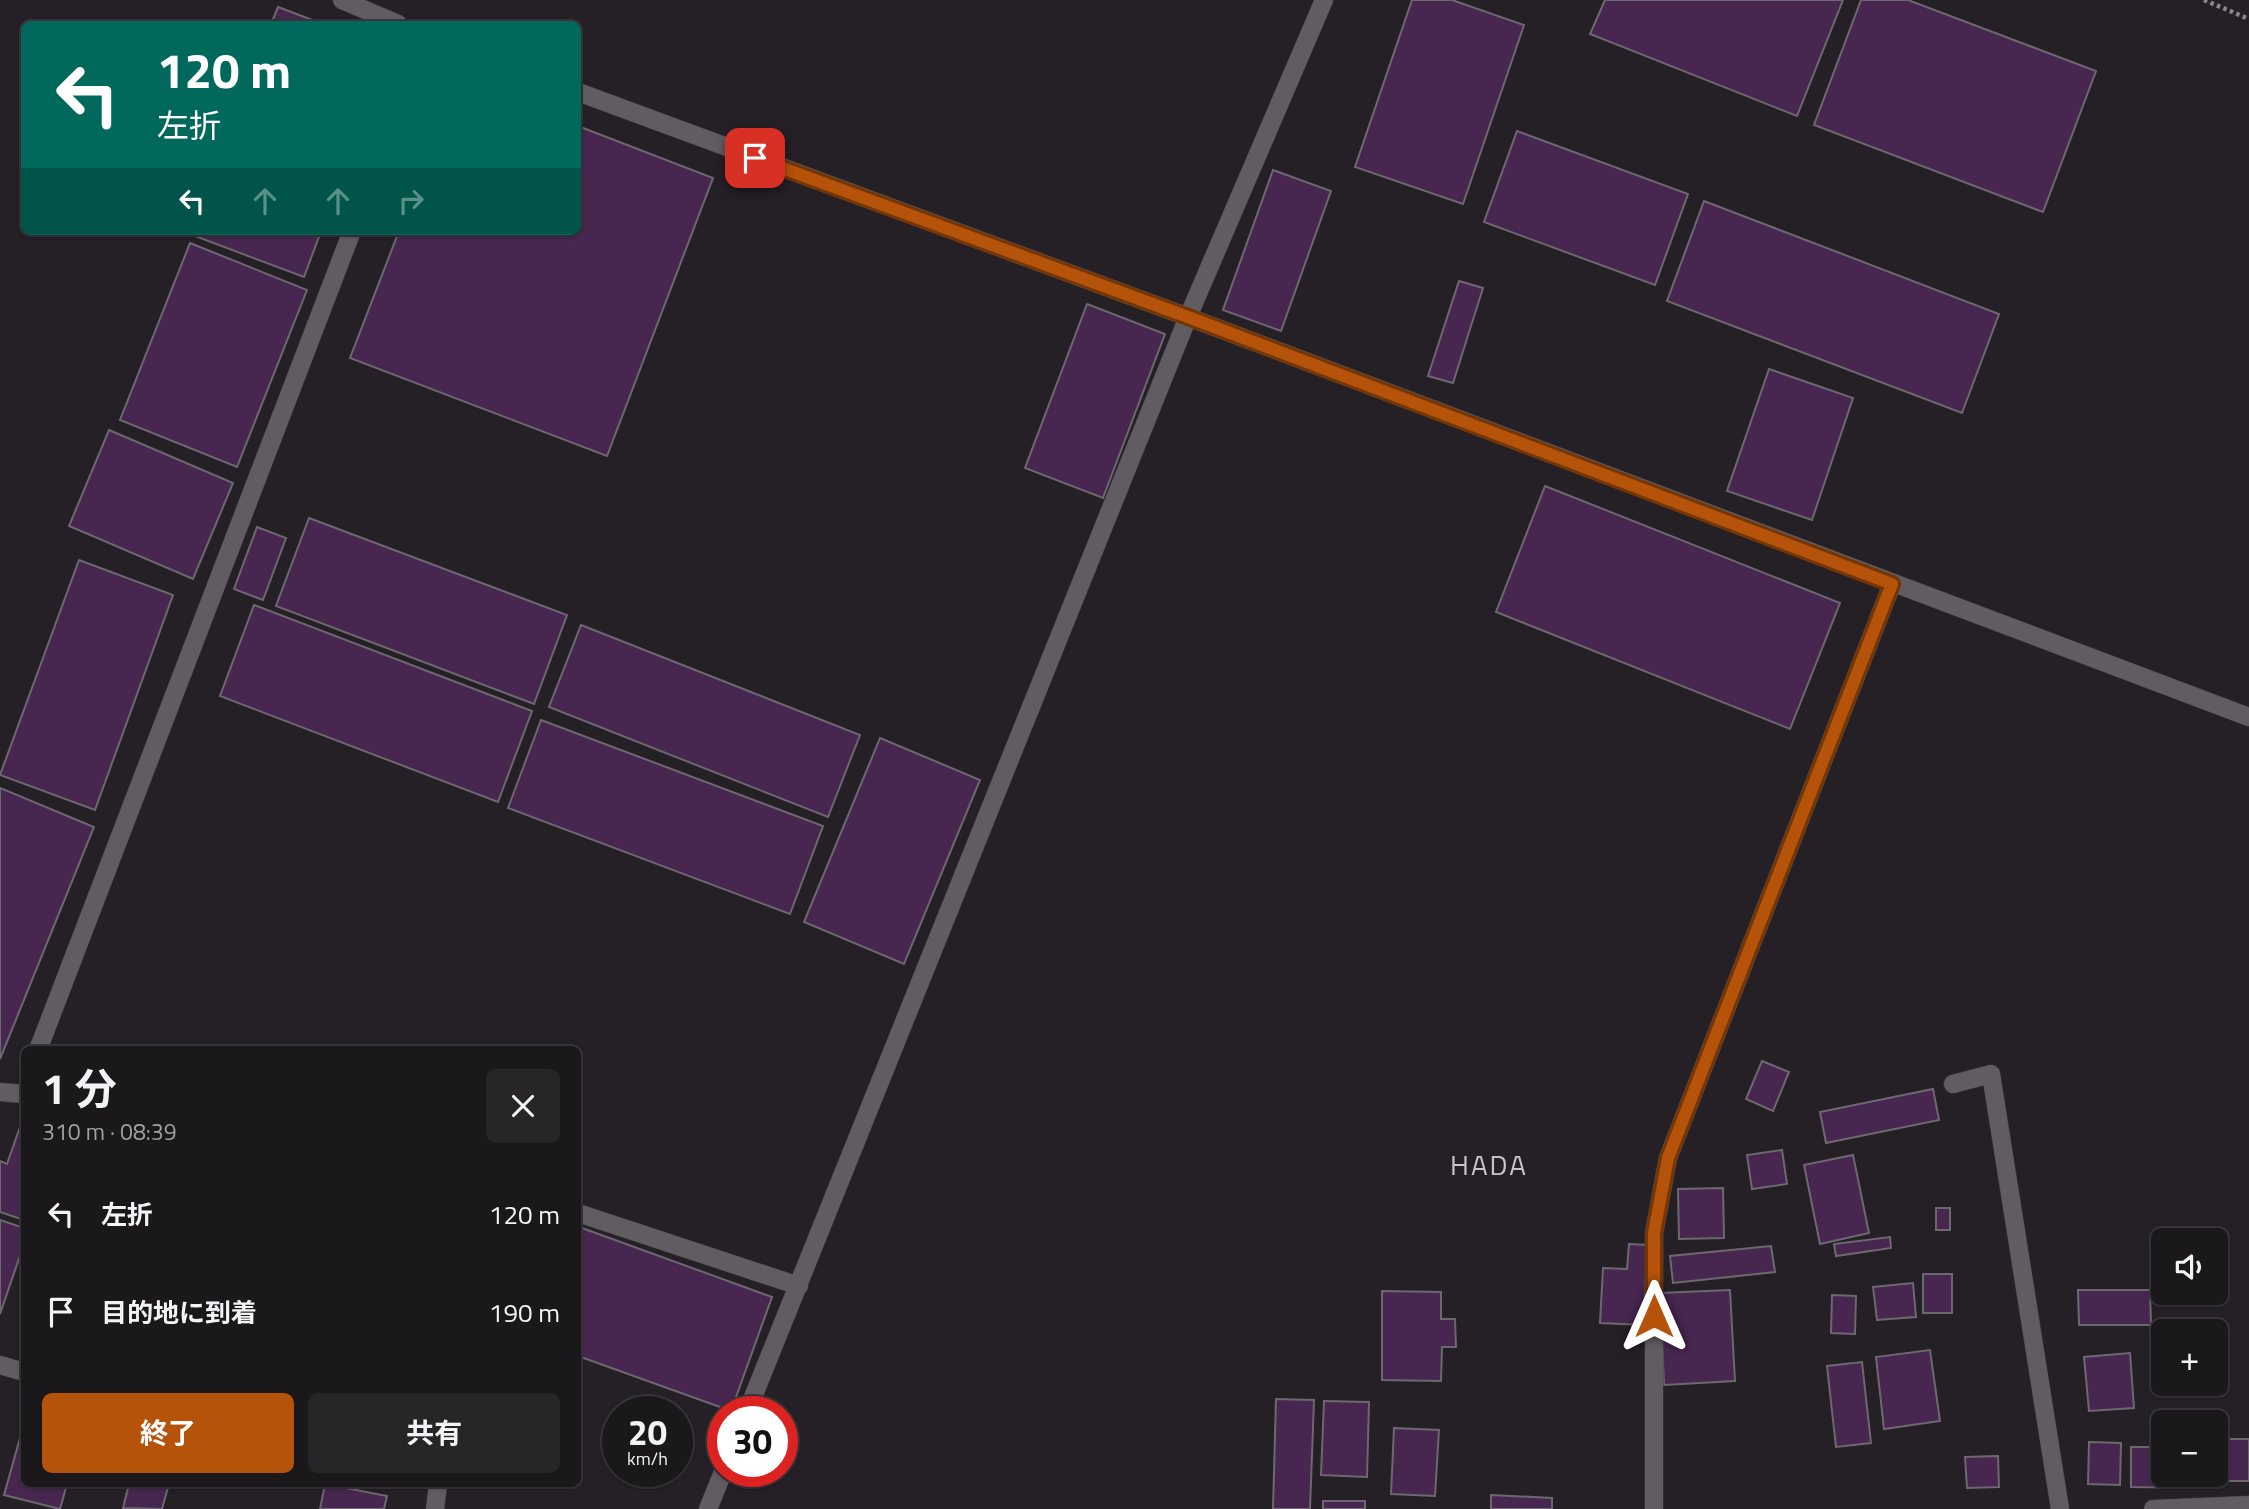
<!DOCTYPE html>
<html lang="ja">
<head>
<meta charset="utf-8">
<style>
	:root { --surface:#1b181c; --page:#282529; --text:#f1f3f6; --muted:#a0a0a3; --line:#39373b; --accent:#b45309 }
	body { margin:0; font-family:"Titillium Web","Noto Sans JP",sans-serif; background:var(--page); color:var(--text); height:100vh; display:flex; flex-direction:column; font-size:26px; white-space:nowrap }
	* { box-sizing:border-box; margin:0 }
	p { font-size:23px; color:var(--muted) }
	.icon { flex:none; width:38px; height:38px; fill:none; stroke:currentColor; stroke-width:2; stroke-linecap:round; stroke-linejoin:round }
	.map { position:relative; flex:1; overflow:hidden }
	.panel { position:absolute; left:21px; top:1046px; width:560px; height:441px; display:flex; flex-direction:column; background:var(--surface); border-radius:10px; box-shadow:0 2px 5px #0004,0 0 0 2px var(--line) }
	.panel>* { flex:none }
	.guide { position:absolute; left:21px; top:21px; width:560px; height:214px; border-radius:10px; box-shadow:0 2px 5px #0004,0 0 0 2px var(--line); background:#00695c; color:#fff; overflow:hidden }
	.fabs { position:absolute; left:2151px; top:1228px; display:grid; gap:14px }
	.fabs a { display:grid; place-items:center; width:77px; height:77px; border-radius:10px; background:var(--surface); box-shadow:0 2px 5px #0004,0 0 0 2px var(--line); font-size:35px }
	.speed { position:absolute; left:602px; top:1396px; display:flex; gap:14px; font-size:35px; font-weight:700; text-align:center }
	.speed>* { display:grid; place-content:center; width:91px; height:91px; border-radius:50%; background:var(--surface); box-shadow:0 2px 5px #0004,0 0 0 2px var(--line); line-height:1 }
	.speed small { font-size:18px; font-weight:400 }
	.speed .limit { border:10px solid #d22; background:#fff; color:#111 }
	.pin { position:absolute; display:grid; place-items:center; width:60px; height:60px; color:#fff; margin:-30px; border-radius:14px; box-shadow:0 4px 10px #0006 }
	.me { position:absolute; width:77px; margin:-38px; rotate:0deg; stroke-linejoin:round; filter:drop-shadow(0 0 5px #0008) }
	.turn { display:flex; align-items:center; gap:24px; height:147px; padding:0 21px; font-size:32px }
	.turn .icon { width:91px; height:91px; stroke-width:2.5 }
	.turn b { display:block; font-size:49px; line-height:60px }
	.lanes { display:flex; align-items:center; height:66px; padding:0 21px; background:#0003; justify-content:center; gap:35px; direction:ltr }
	.lanes .off { opacity:.35 }
	.round { display:grid; place-items:center; flex:none; width:74px; height:74px; border-radius:10px; background:var(--page) }
	.headline { display:flex; align-items:center; justify-content:space-between; height:119px; padding:0 21px }
	h1 { font-size:42px; font-weight:700; line-height:52px }
	.action { display:flex; gap:14px; margin-top:auto; padding:14px 21px }
	.action a { flex:1; height:80px; border-radius:10px; background:var(--accent); color:#fff; font-size:28px; font-weight:700; line-height:80px; text-align:center }
	.action a+a { background:var(--page); color:var(--text) }
	ul { padding:0; list-style:none }
	li { display:flex; align-items:center; gap:21px; height:98px; padding:0 21px }
	li div { flex:1 }
	li b { display:block; font-size:26px }
	li em { font-style:normal }
	.map>svg:first-child { display:block }
	.building { fill:#472650; stroke:#6d686f; stroke-width:2 }
	.lines { fill:none; stroke-linecap:round; stroke-linejoin:round }
	.minor-casing { stroke:#403d41; stroke-width:19 }
	.path { stroke:#8b878c; stroke-width:4.5; stroke-dasharray:3.5 3.5; stroke-linecap:butt }
	.minor { stroke:#615c62; stroke-width:18 }
	.route-casing { stroke:#753606; stroke-width:18 }
	.route { stroke:#b45309; stroke-width:12 }
	.labels { text-anchor:middle; stroke-width:5; stroke-linejoin:round; paint-order:stroke }
	.quarter-label { font-size:28px; letter-spacing:2px; fill:#c8c2ca; stroke:#242026 }
</style>
</head>
<body>
<div class="map">
<svg width="2249" height="1509" viewBox="0 0 2249 1509">
	<rect width="100%" height="100%" fill="#242026"/>
	<!-- building -->
	<g class="building">
		<path d="M1412,0h40l72,25 -61,179 -108,-37z"/>
		<path d="M1605,0h238l-46,116 -207,-82z"/>
		<path d="M1861,0h47l188,71 -53,141 -229,-87z"/>
		<path d="M278,7l45,17h-52z"/>
		<path d="M578,126l135,52 -106,278 -257,-98 49,-127h179z"/>
		<path d="M1517,131l171,63 -33,91 -171,-63z"/>
		<path d="M1273,170l58,21 -50,140 -58,-21z"/>
		<path d="M1704,201l295,113 -37,99 -295,-112z"/>
		<path d="M188,231h124l8,3 -16,43 -117,-44z"/>
		<path d="M190,243l117,47 -70,177 -117,-47z"/>
		<path d="M1459,281l24,7 -30,95 -25,-7z"/>
		<path d="M1087,304l78,30 -62,164 -78,-30z"/>
		<path d="M1769,369l84,29 -41,122 -85,-29z"/>
		<path d="M109,430l124,53 -40,96 -124,-53z"/>
		<path d="M1545,486l295,117 -50,126 -294,-117z"/>
		<path d="M309,518l258,97 -33,89 -258,-98z"/>
		<path d="M257,527l29,11 -23,62 -29,-11z"/>
		<path d="M79,560l94,35 -78,215 -95,-35z"/>
		<path d="M254,605l278,106 -34,91 -278,-106z"/>
		<path d="M581,625l279,110 -32,82 -279,-110z"/>
		<path d="M541,720l282,106 -33,88 -282,-106z"/>
		<path d="M880,738l100,42 -76,184 -100,-42z"/>
		<path d="M0,788l94,39 -94,232z"/>
		<path d="M1762,1061l27,11 -16,39 -27,-12z"/>
		<path d="M1933,1089l6,31 -113,23 -6,-31z"/>
		<path d="M21,1124l3,1v95l-24,-8v-51l7,3z"/>
		<path d="M1782,1150l5,34 -35,5 -5,-34z"/>
		<path d="M1853,1155l16,78 -49,11 -16,-79z"/>
		<path d="M1723,1188l1,50 -45,1 -1,-50z"/>
		<rect x="1936" y="1208" width="14" height="22"/>
		<path d="M0,1220l24,8v16l-24,70z"/>
		<path d="M582,1228l190,69 -41,114 -153,-55v-117z"/>
		<path d="M1890,1237l1,11 -55,8 -2,-12z"/>
		<path d="M1629,1244l19,1 -5,80 -43,-2 3,-55 24,1z"/>
		<path d="M1771,1246l4,26 -102,11 -3,-27z"/>
		<rect x="1923" y="1274" width="29" height="39"/>
		<path d="M1913,1283l3,34 -39,3 -4,-33z"/>
		<path d="M1730,1290l5,91 -71,4 -4,-92z"/>
		<path d="M2078,1290h72l1,35h-72z"/>
		<path d="M1382,1291l59,1v27h14l1,28h-14l-1,34 -59,-1z"/>
		<path d="M1832,1295l24,1 -1,38 -24,-1z"/>
		<path d="M1930,1350l10,71 -56,8 -8,-72z"/>
		<path d="M2130,1353l4,55 -45,3 -5,-54z"/>
		<path d="M1862,1362l9,81 -35,4 -9,-81z"/>
		<path d="M1276,1399l38,1 -4,109h-37z"/>
		<path d="M1324,1401l45,1 -2,75 -46,-2z"/>
		<path d="M1394,1428l45,2 -4,66 -44,-2z"/>
		<path d="M20,1438l4,2v44h43l-7,25 -56,-14z"/>
		<path d="M2216,1439h33v42h-39v-6h6z"/>
		<path d="M2089,1442l32,1 -1,42 -32,-1z"/>
		<path d="M2131,1447h32v28h40v13l-72,-1z"/>
		<path d="M1998,1456l1,31 -32,1 -2,-31z"/>
		<path d="M129,1484h40l-7,25 -39,-1z"/>
		<path d="M325,1484l62,12 -3,13h-64z"/>
		<path d="M1491,1495l61,3v11h-61z"/>
		<rect x="1323" y="1501" width="42" height="8"/>
	</g>
	<g class="lines">
		<defs>
			<g id="minor">
				<path d="M342,0l56,24"/>
				<path d="M578,92l610,225 1061,400"/>
				<path d="M38,1050l314,-819"/>
				<path d="M1953,1084l38,-10 69,435"/>
				<path d="M0,1092l24,2"/>
				<path d="M578,1213l221,73"/>
				<path d="M0,1365l24,7"/>
				<path d="M747,1412l441,-1095 136,-317"/>
				<path d="M435,1509l3,-25"/>
				<path d="M708,1509l15,-37"/>
				<path d="M1654,1509v-276l14,-75 224,-574"/>
				<path d="M2153,1509l96,-4"/>
			</g>
		</defs>
		<!-- minor casing -->
		<use href="#minor" class="minor-casing"/>
		<!-- path -->
		<path class="path" d="M2204,0l45,19"/>
		<!-- minor -->
		<use href="#minor" class="minor"/>
	</g>
	<g class="lines">
		<defs>
			<path id="route" d="M755,158l433,159 704,267 -224,574 -14,75v83"/>
		</defs>
		<!-- route casing -->
		<use href="#route" class="route-casing"/>
		<!-- route -->
		<use href="#route" class="route"/>
	</g>
	<g class="labels">
		<!-- quarter labels -->
		<g class="quarter-label">
			<text x="1489" y="1175">HADA</text>
		</g>
	</g>
</svg>
<div class="fabs">
<a><svg class="icon" aria-label="sound" viewBox="0 0 24 24"><path d="M4 9h4l5-4v14l-5-4H4zM17 9q2 3 0 6"/></svg></a>
<a>+</a>
<a>−</a>
</div>
<div class="speed"><div>20<small>km/h</small></div><div class="limit">30</div></div>
<div class="pin" style="left:755px;top:158px;background:#d93025"><svg class="icon" aria-label="arrive" viewBox="0 0 24 24"><path d="M6 21V4h12l-3 4 3 4H6"/></svg></div>
<svg class="me" style="left:1654px;top:1316px" viewBox="-20 -20 40 40"><path d="M0-17L14 15 0 8-14 15z" fill="#b45309" stroke="#fff" stroke-width="4"/></svg>
<div class="guide">
<div class="turn"><svg class="icon" aria-label="left" viewBox="0 0 24 24"><path d="M17 20v-9H6M10 6l-5 5 5 5"/></svg><div><b>120 m</b>左折</div></div>
<div class="lanes"><svg class="icon" aria-label="left" viewBox="0 0 24 24"><path d="M17 20v-9H6M10 6l-5 5 5 5"/></svg><svg class="icon off" aria-label="ahead" viewBox="0 0 24 24"><path d="M12 20V5M6 11l6-6 6 6"/></svg><svg class="icon off" aria-label="ahead" viewBox="0 0 24 24"><path d="M12 20V5M6 11l6-6 6 6"/></svg><svg class="icon off" aria-label="right" viewBox="0 0 24 24"><path d="M7 20v-9h11M14 6l5 5-5 5"/></svg></div>
</div>
<section class="panel">
<div class="headline"><div><h1>1 分</h1><p>310 m · 08:39</p></div><a class="round"><svg class="icon" aria-label="close" viewBox="0 0 24 24"><path d="M6 6l12 12M18 6L6 18"/></svg></a></div>
<ul>
<li><svg class="icon" aria-label="left" viewBox="0 0 24 24"><path d="M17 20v-9H6M10 6l-5 5 5 5"/></svg><div><b>左折</b></div><em>120 m</em></li>
<li><svg class="icon" aria-label="arrive" viewBox="0 0 24 24"><path d="M6 21V4h12l-3 4 3 4H6"/></svg><div><b>目的地に到着</b></div><em>190 m</em></li>
</ul>
<div class="action"><a>終了</a><a>共有</a></div>
</section>
</div>
</body>
</html>
